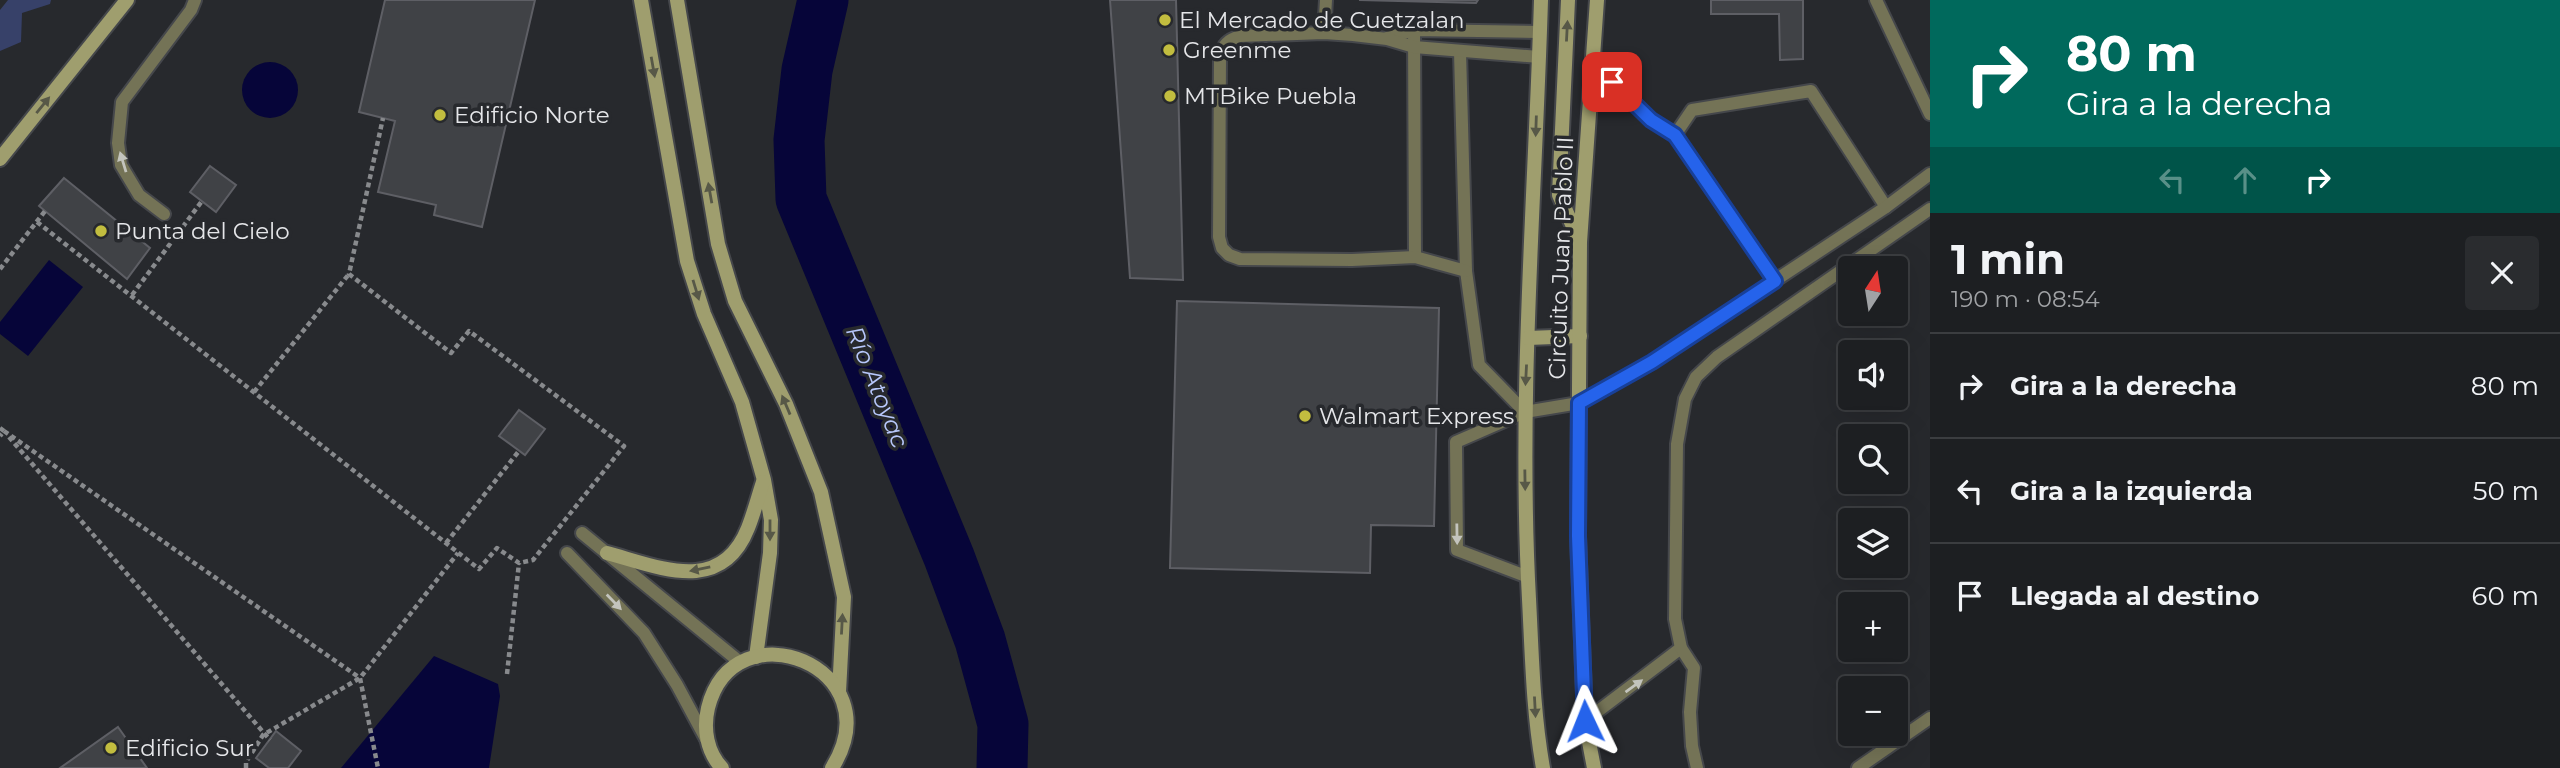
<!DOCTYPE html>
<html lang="es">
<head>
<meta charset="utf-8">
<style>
	:root { --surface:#1d1f22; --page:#2a2c2f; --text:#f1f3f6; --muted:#a0a2a5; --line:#3b3d40 }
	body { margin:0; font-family:Montserrat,sans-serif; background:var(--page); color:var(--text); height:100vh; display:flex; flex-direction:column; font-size:26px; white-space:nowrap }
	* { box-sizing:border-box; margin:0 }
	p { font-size:23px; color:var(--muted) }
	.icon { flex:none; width:38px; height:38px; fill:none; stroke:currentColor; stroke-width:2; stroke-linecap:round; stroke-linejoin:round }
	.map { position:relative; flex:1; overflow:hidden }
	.sheet { display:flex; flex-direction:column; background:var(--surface); width:630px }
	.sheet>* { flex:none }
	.guide { background:#00695c; color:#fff; overflow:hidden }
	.needle { width:46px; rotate:12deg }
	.controls { position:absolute; left:1838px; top:256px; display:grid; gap:14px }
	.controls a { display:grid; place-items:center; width:70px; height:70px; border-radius:7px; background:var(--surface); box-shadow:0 7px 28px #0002,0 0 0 2px var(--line); font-size:35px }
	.pin { position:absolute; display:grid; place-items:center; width:60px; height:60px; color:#fff; margin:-30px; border-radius:14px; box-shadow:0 4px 10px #0006 }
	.me { position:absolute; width:77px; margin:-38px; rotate:358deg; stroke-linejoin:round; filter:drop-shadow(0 0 5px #0008) }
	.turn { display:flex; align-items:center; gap:24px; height:147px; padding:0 21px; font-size:32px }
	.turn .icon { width:91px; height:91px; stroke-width:2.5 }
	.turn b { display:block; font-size:49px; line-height:60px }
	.lanes { display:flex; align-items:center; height:66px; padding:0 21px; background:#0003; justify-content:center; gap:35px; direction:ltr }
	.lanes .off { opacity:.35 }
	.round { display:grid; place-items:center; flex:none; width:74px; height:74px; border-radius:7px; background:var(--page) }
	.head { display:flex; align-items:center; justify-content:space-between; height:119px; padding:0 21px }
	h1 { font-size:42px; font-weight:700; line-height:52px }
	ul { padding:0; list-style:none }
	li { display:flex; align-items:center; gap:21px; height:105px; padding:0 21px; border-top:2px solid var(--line) }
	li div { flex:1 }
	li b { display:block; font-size:26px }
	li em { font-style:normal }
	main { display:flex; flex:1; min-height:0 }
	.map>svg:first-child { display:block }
	.green { fill:#374169 }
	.water { fill:#060539 }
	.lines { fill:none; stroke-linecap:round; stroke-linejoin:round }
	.river { stroke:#060539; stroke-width:51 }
	.building { fill:#404246; stroke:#5e5f65; stroke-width:2 }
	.lane-casing { stroke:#45474b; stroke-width:16 }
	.secondary-casing { stroke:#45474b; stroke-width:18 }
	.path { stroke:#888a8d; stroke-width:4.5; stroke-dasharray:5 3.5; stroke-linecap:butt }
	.lane { stroke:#747356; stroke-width:12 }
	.secondary { stroke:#9f9e6e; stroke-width:14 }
	.oneway { fill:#575847 }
	.oneway2 { fill:#c3c4bd }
	.route-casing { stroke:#184099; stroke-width:18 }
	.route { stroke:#2563eb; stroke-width:12 }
	.poi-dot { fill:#c2bd3f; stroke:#27292d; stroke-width:2.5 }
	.labels { text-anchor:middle; stroke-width:7; stroke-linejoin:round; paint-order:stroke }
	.poi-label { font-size:23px; fill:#e5e6e9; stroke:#27292d; text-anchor:start }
	.street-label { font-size:23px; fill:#e5e6e9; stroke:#27292d }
	.water-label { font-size:24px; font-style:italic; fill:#b7c7fb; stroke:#27292d }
</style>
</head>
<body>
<main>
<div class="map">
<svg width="1930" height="768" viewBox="0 0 1930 768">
	<rect width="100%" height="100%" fill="#27292d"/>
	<!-- green -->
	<path class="green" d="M8,0h43l-1,4 -28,9 -1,29 -21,9v-41z"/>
	<!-- water -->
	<g class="water">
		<circle cx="270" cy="90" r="28"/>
		<path d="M49,260l34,27 -55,69 -28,-22v-12z"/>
		<path d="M434,656l64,28 2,12 -11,72h-148z"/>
	</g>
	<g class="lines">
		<!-- river -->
		<path class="river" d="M823,0l-16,70 -8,70 2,59 148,358 31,83 23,84 -1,44"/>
	</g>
	<!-- building -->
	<g class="building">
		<path d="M385,0h150l-53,227 -48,-12 2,-10 -58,-13 17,-71 -36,-9z"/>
		<path d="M1110,0h66l7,280 -53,-2z"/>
		<path d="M1359,0h119l-2,3z"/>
		<path d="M1711,0h92v59l-23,1 -1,-46h-68z"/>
		<path d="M210,166l26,19 -20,27 -26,-20z"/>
		<path d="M64,178l86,70 -23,31 -88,-73z"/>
		<path d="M1177,301l262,7 -5,218 -63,-1 -1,48 -200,-5z"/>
		<path d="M519,410l26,19 -20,26 -26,-19z"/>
		<path d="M118,727l29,41h-87z"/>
		<path d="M276,731l25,20 -13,17h-19l-13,-10z"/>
	</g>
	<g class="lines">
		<defs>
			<g id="lane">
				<path d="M1876,0l54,114"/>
				<path d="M1414,30l1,227"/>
				<path d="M1324,33l2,-33"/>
				<path d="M1387,38l27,-8 126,2"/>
				<path d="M1460,52l6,219 13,94 46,47"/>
				<path d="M1593,64l58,56 24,15 100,146"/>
				<path d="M1675,135l17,-25 119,-19 75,116"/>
				<path d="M164,214l-25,-19 -18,-30 -3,-22 4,-41 69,-92 4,-10"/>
				<path d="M1466,271l-51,-14 -63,3 -112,-1 -11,-4 -7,-7 -3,-11 1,-180c3,-13 8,-17 20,-21l84,-3 29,2 34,4 27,8 125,10"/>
				<path d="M582,533l159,130"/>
				<path d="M567,553l77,80 33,52 29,54"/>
				<path d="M1528,577l-71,-27 -1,-108 69,-30 54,-9 73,-41 234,-155 44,-33"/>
				<path d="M1585,721l96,-73"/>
				<path d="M1697,768l-5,-22 -2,-34 4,-44 -13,-20 -6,-29 2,-175 8,-45 11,-22 21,-20 213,-148"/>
				<path d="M1858,768l72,-50"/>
			</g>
			<g id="secondary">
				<path d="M641,0l46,261 17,53 38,88 22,78 7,40 -1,33 -14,104"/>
				<path d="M677,0l41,244 17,57 51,103 35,88 23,105 -5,95"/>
				<path d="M1541,0c-6,200 -23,399 -12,599 3,57 4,113 14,169"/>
				<path d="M1568,0l-9,195 20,45"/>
				<path d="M0,159l127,-159"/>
				<path d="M1528,338l52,-2"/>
				<path d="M607,553c52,14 114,43 141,-25 6,-15 10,-31 15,-46"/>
				<path d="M722,768c-15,-16 -19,-39 -14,-60 26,-104 187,-41 124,60"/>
				<path d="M1594,768l-9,-47 -7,-185 2,-294 17,-242"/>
			</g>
		</defs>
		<!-- lane casing -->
		<use href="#lane" class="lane-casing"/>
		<!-- secondary casing -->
		<use href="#secondary" class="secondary-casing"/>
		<!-- path -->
		<g class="path">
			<path d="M37,222l442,347 18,-21 22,15 14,-3 91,-114 -155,-115 -18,22 -102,-79 34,-156"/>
			<path d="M0,269l45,-58"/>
			<path d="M132,295l70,-94"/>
			<path d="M254,392l95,-118"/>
			<path d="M0,428l4,3 -4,5"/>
			<path d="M4,431l356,247 18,90"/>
			<path d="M9,437l261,303"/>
			<path d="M446,543l73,-92"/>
			<path d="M507,674l12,-111"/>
			<path d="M246,768v-6l17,-27 97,-57 98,-125"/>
		</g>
		<!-- lane -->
		<use href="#lane" class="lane"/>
		<!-- secondary -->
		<use href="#secondary" class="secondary"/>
	</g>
	<!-- one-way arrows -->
	<defs><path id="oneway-solid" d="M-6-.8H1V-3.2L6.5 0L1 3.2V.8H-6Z" transform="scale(1.75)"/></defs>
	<g class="oneway">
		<use href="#oneway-solid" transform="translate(1567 31) rotate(-87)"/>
		<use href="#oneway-solid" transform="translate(653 67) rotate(80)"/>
		<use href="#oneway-solid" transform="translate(43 105) rotate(-51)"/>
		<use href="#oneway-solid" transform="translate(1536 126) rotate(92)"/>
		<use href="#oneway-solid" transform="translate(710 193) rotate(-100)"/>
		<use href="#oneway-solid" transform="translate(696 290) rotate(73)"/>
		<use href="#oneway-solid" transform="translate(1526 375) rotate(93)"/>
		<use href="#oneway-solid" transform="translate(786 405) rotate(-113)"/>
		<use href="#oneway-solid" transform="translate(1525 480) rotate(89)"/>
		<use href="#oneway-solid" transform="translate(770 530) rotate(90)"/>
		<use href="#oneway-solid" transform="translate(700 569) rotate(168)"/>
		<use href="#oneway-solid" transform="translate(842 624) rotate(-87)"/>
		<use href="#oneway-solid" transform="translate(1535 707) rotate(87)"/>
	</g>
	<g class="oneway2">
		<use href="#oneway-solid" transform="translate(123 162) rotate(-107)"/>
		<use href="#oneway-solid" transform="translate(1457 534) rotate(89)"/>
		<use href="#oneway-solid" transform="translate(614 602) rotate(46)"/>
		<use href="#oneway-solid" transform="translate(1634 686) rotate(-36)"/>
	</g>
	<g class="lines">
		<defs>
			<path id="route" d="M1585,721l-7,-185 1,-133 73,-41 123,-81 -100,-146 -24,-15 -39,-38"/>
		</defs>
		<!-- route casing -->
		<use href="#route" class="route-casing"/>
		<!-- route -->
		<use href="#route" class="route"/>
	</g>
	<!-- markers -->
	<g class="poi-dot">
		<circle cx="1165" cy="20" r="7"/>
		<circle cx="1169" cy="50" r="7"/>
		<circle cx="1170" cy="96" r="7"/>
		<circle cx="440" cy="115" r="7"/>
		<circle cx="101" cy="231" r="7"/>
		<circle cx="1305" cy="416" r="7"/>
		<circle cx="111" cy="748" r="7"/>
	</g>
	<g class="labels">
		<!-- poi labels -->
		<g class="poi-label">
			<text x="1179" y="28">El Mercado de Cuetzalan</text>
			<text x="1183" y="58">Greenme</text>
			<text x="1184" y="104">MTBike Puebla</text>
			<text x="454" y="123">Edificio Norte</text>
			<text x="115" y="239">Punta del Cielo</text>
			<text x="1319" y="424">Walmart Express</text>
			<text x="125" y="756">Edificio Sur</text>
		</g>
		<!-- street labels -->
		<g class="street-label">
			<text transform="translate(1561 258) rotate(-88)" y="8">Circuito Juan Pablo II</text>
		</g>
		<!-- water labels -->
		<g class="water-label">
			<text transform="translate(877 387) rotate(68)" y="8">Río Atoyac</text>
		</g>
	</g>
</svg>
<div class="controls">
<a><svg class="needle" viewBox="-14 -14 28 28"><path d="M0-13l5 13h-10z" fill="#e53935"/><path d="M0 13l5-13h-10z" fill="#a0a2a5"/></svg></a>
<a><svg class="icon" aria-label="sound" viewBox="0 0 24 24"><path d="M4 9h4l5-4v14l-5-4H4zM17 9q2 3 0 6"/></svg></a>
<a><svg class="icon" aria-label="search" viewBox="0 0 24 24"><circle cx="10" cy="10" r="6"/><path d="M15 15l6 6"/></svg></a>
<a><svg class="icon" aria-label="layers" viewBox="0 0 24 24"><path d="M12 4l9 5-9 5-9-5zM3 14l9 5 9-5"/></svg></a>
<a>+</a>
<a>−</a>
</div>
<div class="pin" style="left:1612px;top:82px;background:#d93025"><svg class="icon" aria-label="arrive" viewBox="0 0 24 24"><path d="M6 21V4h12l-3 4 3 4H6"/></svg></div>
<svg class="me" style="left:1585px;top:721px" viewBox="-20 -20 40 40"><path d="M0-17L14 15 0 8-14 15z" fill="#2563eb" stroke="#fff" stroke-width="4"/></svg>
</div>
<section class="sheet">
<div class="guide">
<div class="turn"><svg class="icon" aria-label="right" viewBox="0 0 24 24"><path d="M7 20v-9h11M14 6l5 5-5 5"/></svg><div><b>80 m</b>Gira a la derecha</div></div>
<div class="lanes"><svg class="icon off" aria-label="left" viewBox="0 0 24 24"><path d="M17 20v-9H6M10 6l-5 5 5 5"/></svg><svg class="icon off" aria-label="ahead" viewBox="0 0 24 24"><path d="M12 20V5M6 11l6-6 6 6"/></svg><svg class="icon" aria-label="right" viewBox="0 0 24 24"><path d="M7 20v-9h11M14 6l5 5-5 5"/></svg></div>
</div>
<div class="head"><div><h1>1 min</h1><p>190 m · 08:54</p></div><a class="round"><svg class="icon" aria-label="close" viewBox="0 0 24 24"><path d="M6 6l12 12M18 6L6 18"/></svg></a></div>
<ul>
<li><svg class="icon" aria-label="right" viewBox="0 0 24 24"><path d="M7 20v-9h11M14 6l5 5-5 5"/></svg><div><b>Gira a la derecha</b></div><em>80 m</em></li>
<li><svg class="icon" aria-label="left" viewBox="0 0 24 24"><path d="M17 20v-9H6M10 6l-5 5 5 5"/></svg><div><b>Gira a la izquierda</b></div><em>50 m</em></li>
<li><svg class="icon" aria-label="arrive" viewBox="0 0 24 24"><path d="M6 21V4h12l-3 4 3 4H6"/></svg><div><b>Llegada al destino</b></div><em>60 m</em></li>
</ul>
</section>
</main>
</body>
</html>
